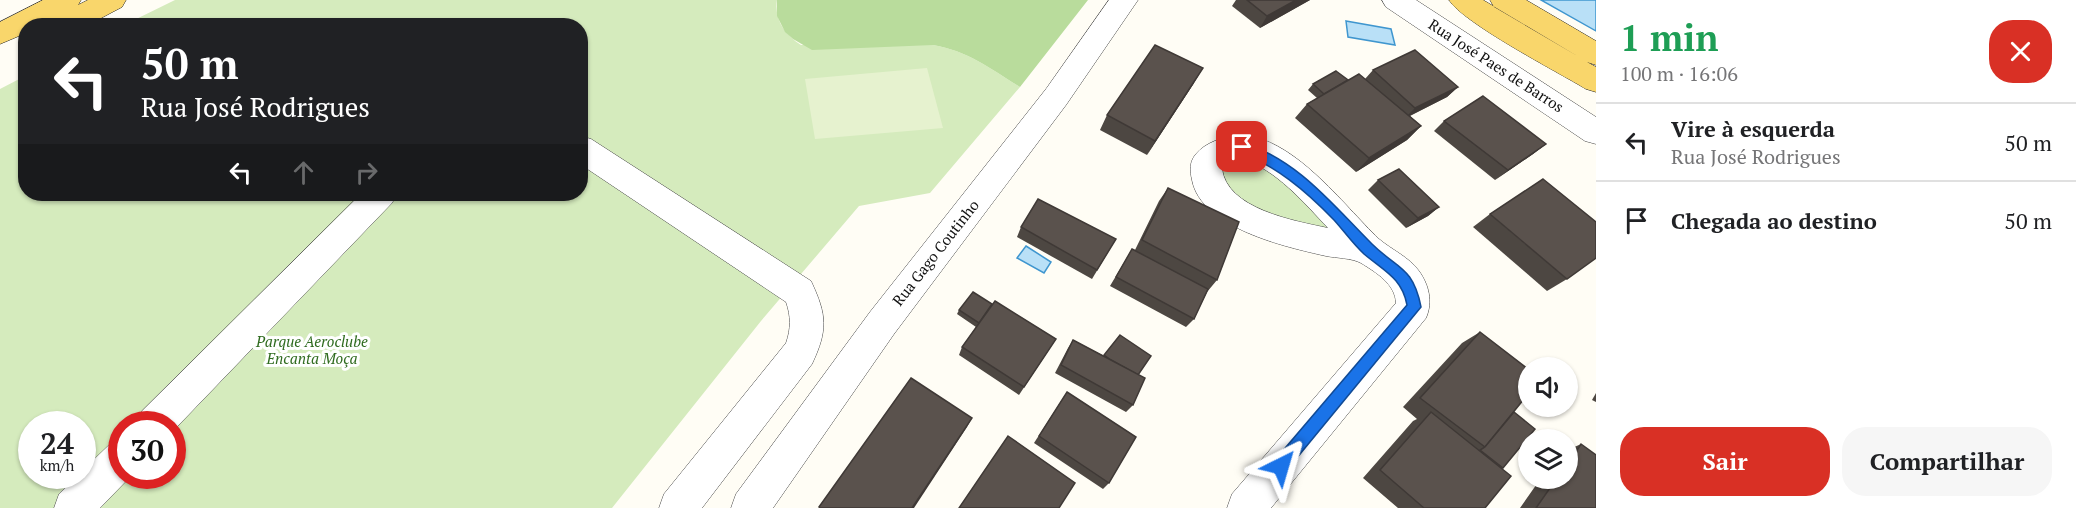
<!DOCTYPE html>
<html lang="pt">
<head>
<meta charset="utf-8">
<style>
	:root { --surface:#fff; --page:#f6f6f6; --text:#202124; --muted:#757577; --line:#e0e0e0; --accent:#d93025 }
	body { margin:0; font-family:"PT Serif",serif; background:var(--page); color:var(--text); height:100vh; display:flex; flex-direction:column; font-size:22px; white-space:nowrap }
	* { box-sizing:border-box; margin:0 }
	p { font-size:20px; color:var(--muted) }
	.icon { flex:none; width:33px; height:33px; fill:none; stroke:currentColor; stroke-width:2; stroke-linecap:round; stroke-linejoin:round }
	.map { position:relative; flex:1; overflow:hidden }
	.drawer { display:flex; flex-direction:column; background:var(--surface); width:480px }
	.drawer>* { flex:none }
	.top-card { position:absolute; left:18px; top:18px; width:570px; height:183px; border-radius:24px; box-shadow:0 2px 4px #0004; background:#202124; color:#fff; overflow:hidden }
	.tools { position:absolute; left:1518px; top:357px; display:grid; gap:12px }
	.tools a { display:grid; place-items:center; width:60px; height:60px; border-radius:50%; background:var(--surface); box-shadow:0 2px 4px #0004; font-size:30px }
	.speed { position:absolute; left:18px; top:411px; display:flex; gap:12px; font-size:30px; font-weight:700; text-align:center }
	.speed>* { display:grid; place-content:center; width:78px; height:78px; border-radius:50%; background:var(--surface); box-shadow:0 2px 4px #0004; line-height:1 }
	.speed small { font-size:15px; font-weight:400 }
	.speed .limit { border:9px solid #d22; background:#fff; color:#111 }
	.pin { position:absolute; display:grid; place-items:center; width:51px; height:51px; color:#fff; margin:-26px; border-radius:12px; box-shadow:0 3px 9px #0006 }
	.me { position:absolute; width:66px; margin:-33px; rotate:40deg; stroke-linejoin:round; filter:drop-shadow(0 0 4px #0008) }
	.turn { display:flex; align-items:center; gap:21px; height:126px; padding:0 24px; font-size:27px }
	.turn .icon { width:78px; height:78px; stroke-width:2.5 }
	.turn b { display:block; font-size:42px; line-height:51px }
	.lanes { display:flex; align-items:center; height:57px; padding:0 24px; background:#0003; justify-content:center; gap:30px; direction:ltr }
	.lanes .off { opacity:.35 }
	.round { display:grid; place-items:center; flex:none; width:63px; height:63px; border-radius:24px; background:var(--page) }
	.head { display:flex; align-items:center; justify-content:space-between; height:102px; padding:0 24px }
	h1 { font-size:36px; font-weight:600; line-height:45px; color:#1e9e55 }
	.primary-button { display:flex; gap:12px; margin-top:auto; padding:12px 24px }
	.primary-button a { flex:1; height:69px; border-radius:24px; background:var(--accent); color:#fff; font-size:24px; font-weight:600; line-height:69px; text-align:center }
	.primary-button a+a { background:var(--page); color:var(--text) }
	ul { padding:0; list-style:none }
	li { display:flex; align-items:center; gap:18px; height:78px; padding:0 24px; border-top:2px solid var(--line) }
	li div { flex:1 }
	li b { display:block; font-size:22px }
	li em { font-style:normal }
	main { display:flex; flex:1; min-height:0 }
	.map>svg:first-child { display:block }
	.green { fill:#d5ebbd; fill-rule:evenodd }
	.forest { fill:#b9dc9c }
	.pitch { fill:#e6f2cf }
	.water { fill:#b9e0f7; stroke:#3f96cf; stroke-width:1.5 }
	.lines { fill:none; stroke-linecap:round; stroke-linejoin:round }
	.minor-casing { stroke:#444; stroke-width:1 }
	.major-casing { stroke:#222; stroke-width:1 }
	.minor { fill:#fff; fill-rule:evenodd }
	.major { fill:#f9d66b; fill-rule:evenodd }
	.wall { fill:#4d4742 }
	.shaded-wall { fill:#3f3936 }
	.building { fill:#5a524d; stroke:#3f3936; stroke-width:1.5 }
	.route { fill:#1a73e8; stroke:#114b97; stroke-width:1.5 }
	.labels { text-anchor:middle; stroke-width:6; stroke-linejoin:round; paint-order:stroke }
	.street-label { font-size:15px; fill:#111; stroke:#fff }
	.park-label { font-size:15px; font-style:italic; fill:#2f6b1f; stroke:#fff }
</style>
</head>
<body>
<main>
<div class="map">
<svg width="1596" height="508" viewBox="0 0 1596 508">
	<rect width="100%" height="100%" fill="#fffdf5"/>
	<!-- green -->
	<g class="green">
		<path d="M175,0h602c-3,20 8,35 24,45h132c35,6 58,24 87,42l-90,106 -71,13 -98,115 -149,187h-612v-419l25,-13 1,118h554v-168l-456,-1zM32,424h50v52h-50zM122,424h50v52h-50z"/>
		<path d="M1257,157l96,87 -106,-34 -36,-37 8,-13z"/>
	</g>
	<!-- forest -->
	<path class="forest" d="M777,0h311l-68,87c-29,-18 -52,-36 -87,-42l-121,5 -19,-11 -8,-7 -8,-16z"/>
	<!-- pitch -->
	<path class="pitch" d="M927,68l16,60 -128,11 -10,-60z"/>
	<!-- water -->
	<g class="water">
		<path d="M1541,0h55v31z"/>
		<path d="M1346,21l45,8 4,16 -47,-8z"/>
		<path d="M1026,246l25,16 -7,11 -27,-15z"/>
	</g>
	<g class="lines">
		<defs>
			<g id="minor">
				<path d="M1109,0h29l-72,105 -172,229 -121,174h-42l5,-14 134,-182 176,-223z"/>
				<path d="M1382,0h34l180,117v27l-11,-3 -199,-134z"/>
				<path d="M1237,135c55,-1 106,70 142,104 13,11 30,18 40,32 10,14 14,31 7,47l-155,190h-44l5,-14 164,-191c-1,-19 -19,-30 -35,-40 -9,-5 -25,-5 -35,-7 -40,-9 -125,-28 -134,-76 -2,-9 -3,-18 4,-26 9,-11 26,-17 41,-19zM1242,159c34,10 62,44 86,69 -33,-7 -102,-19 -106,-60l13,-8z"/>
				<path d="M580,136l11,3 220,142c16,34 17,49 1,83l-110,144h-43l5,-14 122,-151c5,-14 5,-27 0,-41l-206,-138z"/>
				<path d="M361,194h36l-5,9 -220,229v-8h-35l5,-13z"/>
				<path d="M122,440v36h9l-31,32h-46l5,-14 19,-18h4v-5l27,-26z"/>
			</g>
			<g id="major">
				<path d="M43,0h38l-3,5 10,-5h38l-4,7 -36,19h-39l3,-5 -9,5h-15v7l-26,11v-22z"/>
				<path d="M1449,0h34l96,57 -85,-50 -4,-7h36l70,41v24l-9,-3 9,5v25l-10,-3c-28,-17 -123,-66 -137,-89z"/>
			</g>
		</defs>
		<!-- minor casing -->
		<use href="#minor" class="minor-casing"/>
		<!-- major casing -->
		<use href="#major" class="major-casing"/>
		<!-- minor -->
		<use href="#minor" class="minor"/>
		<!-- major -->
		<use href="#major" class="major"/>
	</g>
	<!-- wall -->
	<g class="wall">
		<path d="M1236,0h74l-50,28 -28,-22z"/>
		<path d="M1373,70l85,17 -11,10 -37,19 11,10 -14,14 -51,32 -61,-54 12,-14 10,-6 -9,-8 5,-6 52,-5z"/>
		<path d="M1194,83l-47,72 -47,-25 7,-15z"/>
		<path d="M1444,121l102,23 -13,10 -38,26 -61,-49z"/>
		<path d="M1378,180l61,27 -11,9 -22,12 -38,-38z"/>
		<path d="M1168,188l49,92 -10,12 -13,27 -8,8 -76,-41 22,-37 3,1 24,-49z"/>
		<path d="M1490,214l77,65 -20,12 -74,-64z"/>
		<path d="M1021,227l95,12 -24,40 -75,-42z"/>
		<path d="M992,304l64,35 -37,56 -60,-40 3,-8 14,-20 -19,-13 2,-4z"/>
		<path d="M1480,332l34,80 -11,56 -18,40h-87l-35,-30 50,-57 4,-2 -14,-12 59,-64z"/>
		<path d="M1120,335l18,40 -5,30 -7,7 -71,-39 13,-25 5,-8 31,16z"/>
		<path d="M1067,392l42,91 -6,6 -69,-46z"/>
		<path d="M1596,393v9l-4,-2z"/>
		<path d="M1581,444l15,64h-76l21,-30h27v-28z"/>
	</g>
	<!-- shaded-wall -->
	<g class="shaded-wall">
		<path d="M1296,0h14l-50,28 7,-12z"/>
		<path d="M1203,68l-9,15 -47,72 8,-14z"/>
		<path d="M1458,87l-11,10 -42,21 10,-10z"/>
		<path d="M1421,126l-14,14 -51,32 13,-14z"/>
		<path d="M1546,144l-13,10 -38,26 13,-10z"/>
		<path d="M1439,207l-11,9 -22,12 12,-10z"/>
		<path d="M972,418l-5,9 -53,81h-2z"/>
	</g>
	<!-- building -->
	<g class="building">
		<path d="M1247,0h49l-29,16z"/>
		<path d="M1155,45l48,23 -48,73 -48,-26z"/>
		<path d="M1415,50l43,37 -43,21 -42,-38z"/>
		<path d="M1336,71l12,9 -24,14 -11,-10z"/>
		<path d="M1359,74l62,52 -52,32 -62,-54z"/>
		<path d="M1483,96l63,48 -38,26 -64,-49z"/>
		<path d="M1399,169l40,38 -21,11 -40,-38z"/>
		<path d="M1543,179l53,43v36l-29,21 -77,-65z"/>
		<path d="M1168,188l71,34 -22,58 -75,-40z"/>
		<path d="M1038,199l78,40 -19,31 -76,-43z"/>
		<path d="M1132,249l76,40 -14,30 -78,-42z"/>
		<path d="M973,292l19,12 -13,19 -20,-13z"/>
		<path d="M995,301l61,38 -32,48 -62,-40z"/>
		<path d="M1480,332l48,37v25l-43,53 -65,-49z"/>
		<path d="M1120,335l31,21 -13,19 -27,-15 -7,-5z"/>
		<path d="M1073,340l72,38 -12,27 -72,-40z"/>
		<path d="M911,378l61,40 -60,90h-92l-1,-1z"/>
		<path d="M1067,392l69,45 -27,46 -70,-47z"/>
		<path d="M1431,412l80,64 -26,32h-61l-44,-38z"/>
		<path d="M1514,412l21,17 -32,39 -23,-18 5,-3z"/>
		<path d="M1008,436l67,47 -16,25h-100z"/>
		<path d="M1581,444l15,11v53h-60l21,-30h11v-14z"/>
	</g>
	<!-- route -->
	<path class="route" d="M1242,142c57,19 89,61 130,102 25,25 41,22 49,63l-135,164 -5,2 -6,-2 -2,-5 2,-6 132,-155c-5,-27 -23,-34 -43,-51 -11,-10 -20,-23 -30,-34 -29,-30 -58,-54 -96,-69l-2,-4 2,-3z"/>
	<g class="labels">
		<!-- street labels -->
		<g class="street-label">
			<text transform="translate(1496 66) rotate(33)" y="5">Rua José Paes de Barros</text>
			<text transform="translate(936 253) rotate(-52)" y="5">Rua Gago Coutinho</text>
		</g>
		<!-- park labels -->
		<g class="park-label">
			<text x="312" y="347">Parque Aeroclube<tspan x="312" dy="17">Encanta Moça</tspan></text>
		</g>
	</g>
</svg>
<div class="tools">
<a><svg class="icon" aria-label="sound" viewBox="0 0 24 24"><path d="M4 9h4l5-4v14l-5-4H4zM17 9q2 3 0 6"/></svg></a>
<a><svg class="icon" aria-label="layers" viewBox="0 0 24 24"><path d="M12 4l9 5-9 5-9-5zM3 14l9 5 9-5"/></svg></a>
</div>
<div class="speed"><div>24<small>km/h</small></div><div class="limit">30</div></div>
<div class="pin" style="left:1242px;top:147px;background:#d93025"><svg class="icon" aria-label="arrive" viewBox="0 0 24 24"><path d="M6 21V4h12l-3 4 3 4H6"/></svg></div>
<svg class="me" style="left:1281px;top:466px" viewBox="-20 -20 40 40"><path d="M0-17L14 15 0 8-14 15z" fill="#1a73e8" stroke="#fff" stroke-width="4"/></svg>
<div class="top-card">
<div class="turn"><svg class="icon" aria-label="left" viewBox="0 0 24 24"><path d="M17 20v-9H6M10 6l-5 5 5 5"/></svg><div><b>50 m</b>Rua José Rodrigues</div></div>
<div class="lanes"><svg class="icon" aria-label="left" viewBox="0 0 24 24"><path d="M17 20v-9H6M10 6l-5 5 5 5"/></svg><svg class="icon off" aria-label="ahead" viewBox="0 0 24 24"><path d="M12 20V5M6 11l6-6 6 6"/></svg><svg class="icon off" aria-label="right" viewBox="0 0 24 24"><path d="M7 20v-9h11M14 6l5 5-5 5"/></svg></div>
</div>
</div>
<section class="drawer">
<div class="head"><div><h1>1 min</h1><p>100 m · 16:06</p></div><a class="round" style="background:#d93025;color:#fff"><svg class="icon" aria-label="close" viewBox="0 0 24 24"><path d="M6 6l12 12M18 6L6 18"/></svg></a></div>
<ul>
<li><svg class="icon" aria-label="left" viewBox="0 0 24 24"><path d="M17 20v-9H6M10 6l-5 5 5 5"/></svg><div><b>Vire à esquerda</b><p>Rua José Rodrigues</p></div><em>50 m</em></li>
<li><svg class="icon" aria-label="arrive" viewBox="0 0 24 24"><path d="M6 21V4h12l-3 4 3 4H6"/></svg><div><b>Chegada ao destino</b></div><em>50 m</em></li>
</ul>
<div class="primary-button"><a>Sair</a><a>Compartilhar</a></div>
</section>
</main>
</body>
</html>
